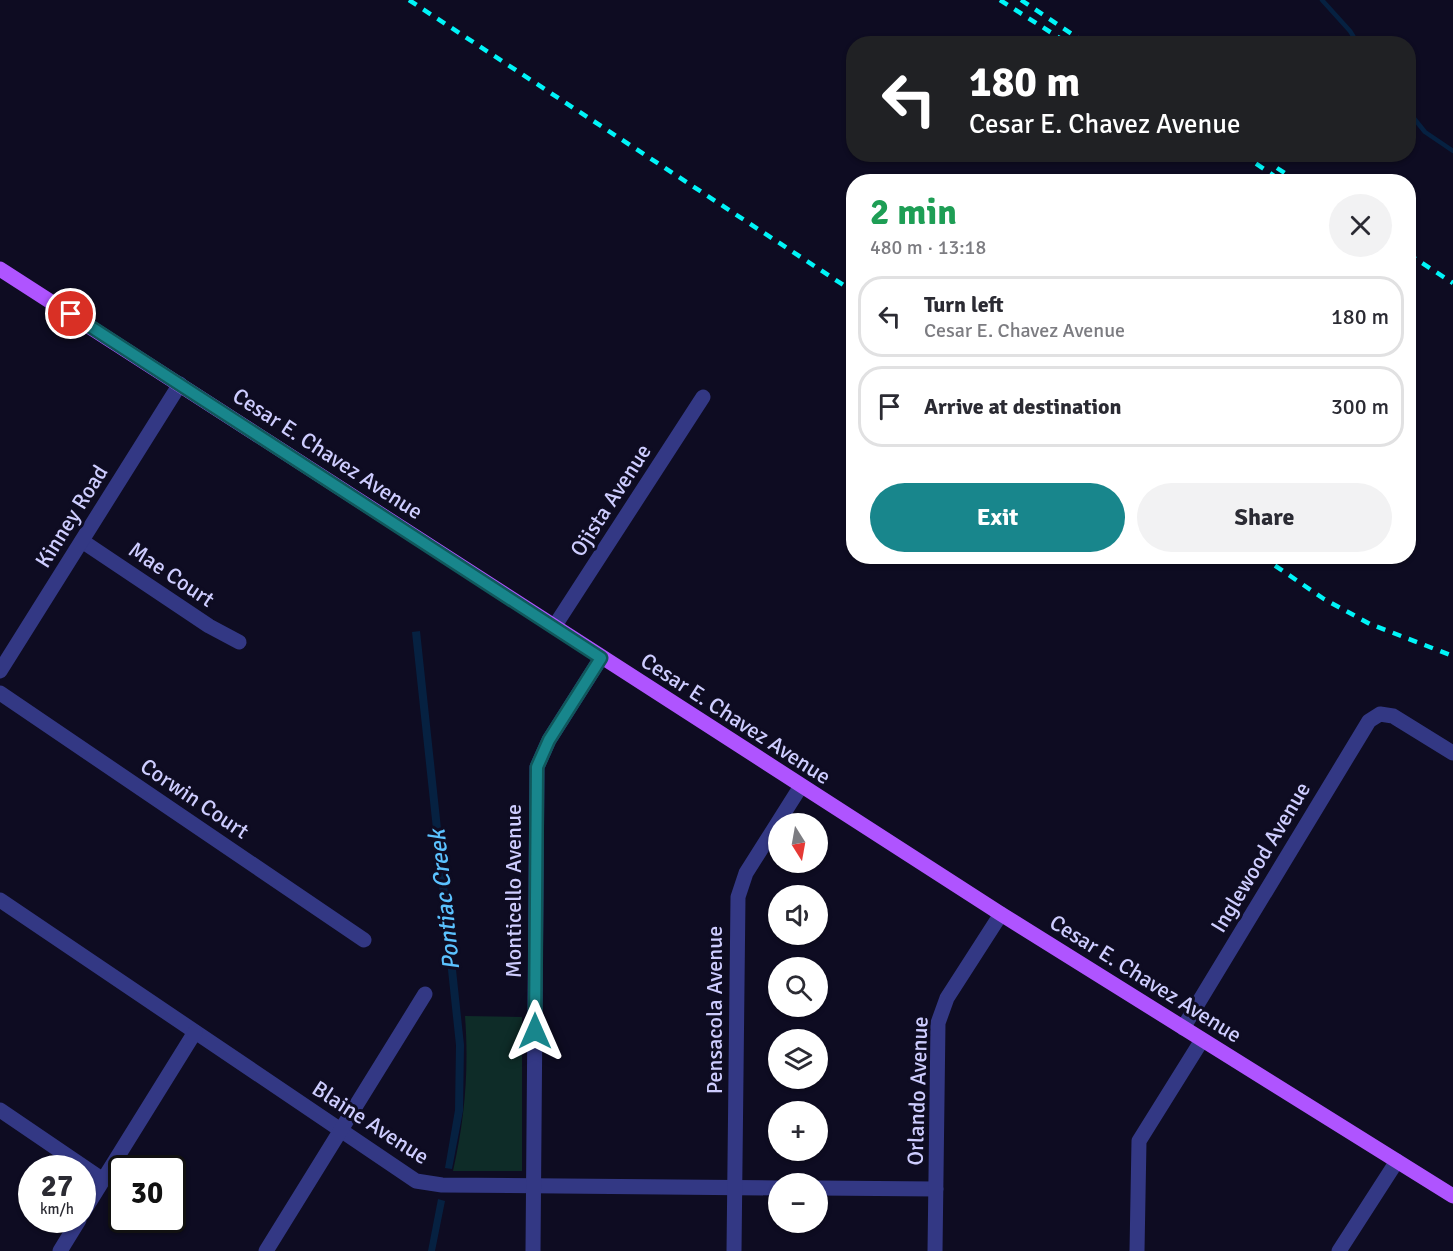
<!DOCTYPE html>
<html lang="en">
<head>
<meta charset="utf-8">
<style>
	:root { --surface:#fff; --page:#f2f2f3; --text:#2b2b33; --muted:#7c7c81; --line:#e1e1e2; --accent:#18868c }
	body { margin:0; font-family:Signika,sans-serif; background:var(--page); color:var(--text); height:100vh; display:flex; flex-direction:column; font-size:22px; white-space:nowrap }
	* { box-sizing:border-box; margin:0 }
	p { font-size:20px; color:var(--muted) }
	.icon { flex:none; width:33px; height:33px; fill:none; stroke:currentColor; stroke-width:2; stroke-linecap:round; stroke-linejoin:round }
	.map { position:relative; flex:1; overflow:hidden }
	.details { position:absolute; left:846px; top:174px; width:570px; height:390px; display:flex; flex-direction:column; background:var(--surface); border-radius:24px; box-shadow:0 2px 4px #0004 }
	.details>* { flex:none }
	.top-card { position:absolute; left:846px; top:36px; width:570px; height:126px; border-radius:24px; box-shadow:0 2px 4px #0004; background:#202124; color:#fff; overflow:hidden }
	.needle { width:39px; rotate:169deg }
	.tools { position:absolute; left:768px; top:813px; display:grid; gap:12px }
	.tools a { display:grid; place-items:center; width:60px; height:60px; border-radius:50%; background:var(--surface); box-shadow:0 2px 4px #0004; font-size:30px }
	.speed { position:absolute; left:18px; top:1155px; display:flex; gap:12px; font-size:30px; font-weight:700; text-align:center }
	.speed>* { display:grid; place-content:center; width:78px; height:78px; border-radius:50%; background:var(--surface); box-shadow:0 2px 4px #0004; line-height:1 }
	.speed small { font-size:15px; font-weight:400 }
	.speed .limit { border:3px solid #111; border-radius:9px; background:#fff; color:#111 }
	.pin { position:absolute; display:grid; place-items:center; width:51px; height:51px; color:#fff; margin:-26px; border:3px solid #fff; border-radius:50%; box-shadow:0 2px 6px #0007 }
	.me { position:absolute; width:66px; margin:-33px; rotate:0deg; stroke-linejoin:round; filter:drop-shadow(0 0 4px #0008) }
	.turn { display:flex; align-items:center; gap:21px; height:126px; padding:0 24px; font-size:27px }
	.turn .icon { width:78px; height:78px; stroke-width:2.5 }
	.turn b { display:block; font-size:42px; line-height:51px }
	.round { display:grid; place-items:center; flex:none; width:63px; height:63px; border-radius:32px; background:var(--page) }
	.head { display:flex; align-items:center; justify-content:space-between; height:102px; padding:0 24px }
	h1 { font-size:36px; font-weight:700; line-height:45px; color:#1e9e55 }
	.cta { display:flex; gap:12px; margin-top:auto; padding:12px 24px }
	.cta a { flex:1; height:69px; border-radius:36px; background:var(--accent); color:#fff; font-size:24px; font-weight:700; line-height:69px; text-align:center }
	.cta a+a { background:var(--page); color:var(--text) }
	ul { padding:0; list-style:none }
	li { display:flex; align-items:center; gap:18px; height:81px; margin:0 12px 9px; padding:0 12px; border:3px solid var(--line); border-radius:24px }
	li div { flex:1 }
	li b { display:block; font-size:22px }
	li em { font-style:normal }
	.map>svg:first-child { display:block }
	.green { fill:#0e2c28 }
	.water { fill:#062141 }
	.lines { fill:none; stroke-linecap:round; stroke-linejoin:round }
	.stream { stroke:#062141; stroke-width:4.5 }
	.minor { stroke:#333884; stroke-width:15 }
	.major { stroke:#af54ff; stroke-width:15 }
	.rail { stroke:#00f5f8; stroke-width:4.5; stroke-dasharray:9 8; stroke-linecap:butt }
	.route-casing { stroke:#10575b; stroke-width:15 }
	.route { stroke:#18868c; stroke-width:10 }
	.labels { text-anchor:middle; stroke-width:6; stroke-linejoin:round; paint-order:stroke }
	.street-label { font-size:22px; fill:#cecdff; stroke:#0e0c22 }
	.water-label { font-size:24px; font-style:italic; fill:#5bc2ff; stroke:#0e0c22 }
</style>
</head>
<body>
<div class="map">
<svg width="1453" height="1251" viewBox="0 0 1453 1251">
	<rect width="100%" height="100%" fill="#0e0c22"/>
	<!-- green -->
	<path class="green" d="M465,1016l57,1v154h-69c12,-53 16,-101 12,-155z"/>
	<!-- water -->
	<g class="water">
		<path d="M420,631l44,414 -1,66 -11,58 -7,-1 10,-58 1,-65 -44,-413z"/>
		<path d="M438,1199l7,2 -10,50h-7z"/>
	</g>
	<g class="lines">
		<!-- stream -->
		<g class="stream">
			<path d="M1322,0l28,31 8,13"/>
			<path d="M1408,111l17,21 28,19"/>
		</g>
		<!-- minor -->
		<g class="minor">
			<path d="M82,541l127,85 30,16"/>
			<path d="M554,627l149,-230"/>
			<path d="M0,671l180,-287"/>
			<path d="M0,693l364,247"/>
			<path d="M0,900l416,281 26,4 336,3"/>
			<path d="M1183,1028l186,-307 11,-7 13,2 60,37"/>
			<path d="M0,1110l103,70"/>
			<path d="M818,1188l118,1"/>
			<path d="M82,1214l113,-182"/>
			<path d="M60,1251l19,-31"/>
			<path d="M266,1251l159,-257"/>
			<path d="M533,1251l4,-484 12,-27 52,-82"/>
			<path d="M734,1251l4,-354 8,-24 55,-87"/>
			<path d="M935,1251l3,-228 9,-25 54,-84"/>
			<path d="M1137,1251l2,-110 63,-101"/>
			<path d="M1339,1251l58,-90"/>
		</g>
		<!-- major -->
		<path class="major" d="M0,269l1001,645 452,282"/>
		<!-- rail -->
		<g class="rail">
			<path d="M409,0l445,292"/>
			<path d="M1000,0l69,44"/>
			<path d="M1021,0l66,44"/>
			<path d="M1242,154l41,28"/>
			<path d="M1277,168l21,14"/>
			<path d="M1408,254l45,29"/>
			<path d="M1261,556l63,43 46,25 83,32"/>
		</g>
	</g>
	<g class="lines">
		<defs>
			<path id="route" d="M71,314l530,344 -52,82 -12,27 -2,264"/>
		</defs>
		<!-- route casing -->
		<use href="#route" class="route-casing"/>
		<!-- route -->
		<use href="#route" class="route"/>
	</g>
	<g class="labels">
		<!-- street labels -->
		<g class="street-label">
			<text transform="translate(328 453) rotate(33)" y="8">Cesar E. Chavez Avenue</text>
			<text transform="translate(610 500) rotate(-57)" y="8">Ojista Avenue</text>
			<text transform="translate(71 516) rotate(-58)" y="8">Kinney Road</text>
			<text transform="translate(172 574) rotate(34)" y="8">Mae Court</text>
			<text transform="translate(736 718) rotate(33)" y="8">Cesar E. Chavez Avenue</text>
			<text transform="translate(195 798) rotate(34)" y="8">Corwin Court</text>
			<text transform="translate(1260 857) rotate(-59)" y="8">Inglewood Avenue</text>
			<text transform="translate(513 891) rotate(-90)" y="8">Monticello Avenue</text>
			<text transform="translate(1146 978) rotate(32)" y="8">Cesar E. Chavez Avenue</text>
			<text transform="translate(714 1010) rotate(-90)" y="8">Pensacola Avenue</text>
			<text transform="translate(917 1091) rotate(-88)" y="8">Orlando Avenue</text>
			<text transform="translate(371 1122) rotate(33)" y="8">Blaine Avenue</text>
		</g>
		<!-- water labels -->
		<g class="water-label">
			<text transform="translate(444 900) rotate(-96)" y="8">Pontiac Creek</text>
		</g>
	</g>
</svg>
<div class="tools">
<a><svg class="needle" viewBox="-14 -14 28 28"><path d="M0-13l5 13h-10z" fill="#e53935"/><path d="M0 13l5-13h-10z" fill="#7c7c81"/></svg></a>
<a><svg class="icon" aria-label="sound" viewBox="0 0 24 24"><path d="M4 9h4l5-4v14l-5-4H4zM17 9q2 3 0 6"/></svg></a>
<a><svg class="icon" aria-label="search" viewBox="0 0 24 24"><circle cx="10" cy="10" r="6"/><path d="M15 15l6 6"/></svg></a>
<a><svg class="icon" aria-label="layers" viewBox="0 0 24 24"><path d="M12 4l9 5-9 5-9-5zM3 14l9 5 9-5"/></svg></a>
<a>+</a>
<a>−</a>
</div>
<div class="speed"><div>27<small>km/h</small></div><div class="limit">30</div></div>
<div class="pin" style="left:71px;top:314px;background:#d93025"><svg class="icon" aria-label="arrive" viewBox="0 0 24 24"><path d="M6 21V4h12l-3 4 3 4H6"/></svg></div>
<svg class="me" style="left:535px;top:1031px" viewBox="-20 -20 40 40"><path d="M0-17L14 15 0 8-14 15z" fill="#18868c" stroke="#fff" stroke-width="4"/></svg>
<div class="top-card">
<div class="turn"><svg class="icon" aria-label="left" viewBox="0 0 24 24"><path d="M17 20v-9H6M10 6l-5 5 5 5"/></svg><div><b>180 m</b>Cesar E. Chavez Avenue</div></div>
</div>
<section class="details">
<div class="head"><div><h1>2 min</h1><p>480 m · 13:18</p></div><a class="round"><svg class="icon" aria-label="close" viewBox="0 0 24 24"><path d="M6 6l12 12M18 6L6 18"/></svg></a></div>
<ul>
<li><svg class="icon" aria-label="left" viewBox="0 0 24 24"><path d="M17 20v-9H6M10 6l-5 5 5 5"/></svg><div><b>Turn left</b><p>Cesar E. Chavez Avenue</p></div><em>180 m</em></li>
<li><svg class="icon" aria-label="arrive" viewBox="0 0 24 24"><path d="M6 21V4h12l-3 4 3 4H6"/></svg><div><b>Arrive at destination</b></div><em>300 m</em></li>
</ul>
<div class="cta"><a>Exit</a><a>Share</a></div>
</section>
</div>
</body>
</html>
